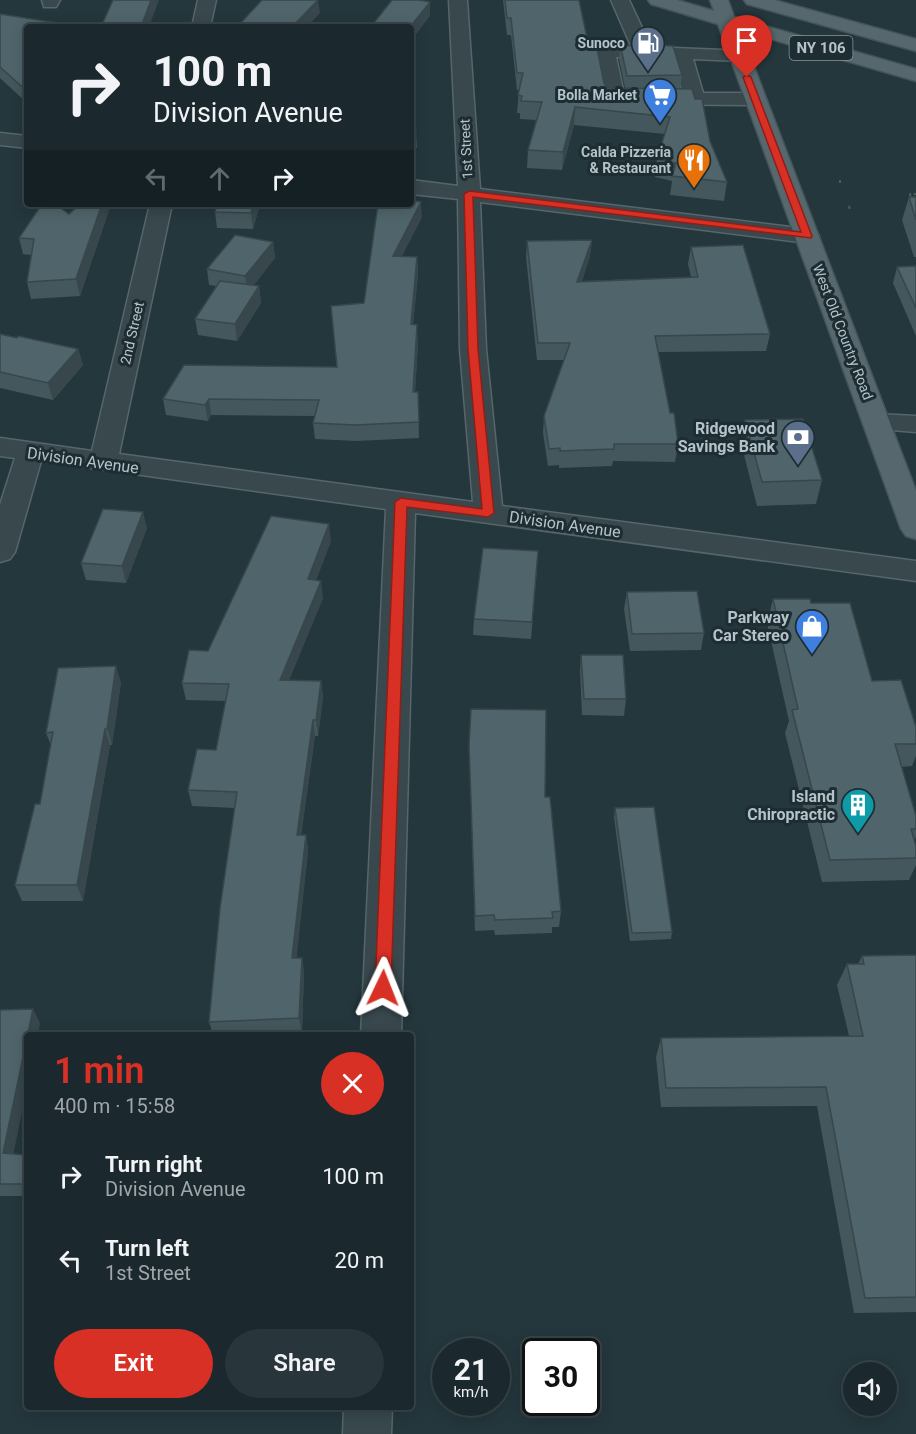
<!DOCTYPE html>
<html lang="en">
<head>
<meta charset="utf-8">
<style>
	:root { --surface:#1b292e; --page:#28353a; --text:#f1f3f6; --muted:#a0a6aa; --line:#39454a; --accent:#d93025 }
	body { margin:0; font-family:Roboto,sans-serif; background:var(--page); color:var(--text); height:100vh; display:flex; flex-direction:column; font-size:22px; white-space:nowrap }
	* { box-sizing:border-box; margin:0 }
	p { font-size:20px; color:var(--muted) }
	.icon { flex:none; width:33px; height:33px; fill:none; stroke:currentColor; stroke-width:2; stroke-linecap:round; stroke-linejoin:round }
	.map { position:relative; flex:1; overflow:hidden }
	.panel { position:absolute; left:24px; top:1032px; width:390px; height:378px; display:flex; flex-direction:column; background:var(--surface); border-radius:6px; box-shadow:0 3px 15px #0003,0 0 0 2px var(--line) }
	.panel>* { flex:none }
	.guide { position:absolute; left:24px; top:24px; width:390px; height:183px; border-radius:6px; box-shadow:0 3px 15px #0003,0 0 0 2px var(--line); background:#1b292e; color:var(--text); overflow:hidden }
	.controls { position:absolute; left:843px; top:1362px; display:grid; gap:12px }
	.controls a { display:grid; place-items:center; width:54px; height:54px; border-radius:50%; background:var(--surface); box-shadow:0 3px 15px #0003,0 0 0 2px var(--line); font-size:30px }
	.speed { position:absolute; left:432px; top:1338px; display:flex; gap:12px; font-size:30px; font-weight:700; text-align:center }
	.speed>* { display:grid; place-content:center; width:78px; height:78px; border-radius:50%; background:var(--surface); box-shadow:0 3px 15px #0003,0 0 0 2px var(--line); line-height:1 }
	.speed small { font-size:15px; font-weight:400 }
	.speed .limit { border:3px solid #111; border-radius:9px; background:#fff; color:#111 }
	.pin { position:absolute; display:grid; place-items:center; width:51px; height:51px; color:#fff; margin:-62px -26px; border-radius:50% 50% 50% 0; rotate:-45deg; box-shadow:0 0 6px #0007 }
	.pin .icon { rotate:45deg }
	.me { position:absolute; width:66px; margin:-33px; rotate:2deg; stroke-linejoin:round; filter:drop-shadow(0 0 4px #0008) }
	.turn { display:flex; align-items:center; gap:21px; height:126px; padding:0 30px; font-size:27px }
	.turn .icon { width:78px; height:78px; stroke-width:2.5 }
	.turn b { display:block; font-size:42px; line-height:51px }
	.lanes { display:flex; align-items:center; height:57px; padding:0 30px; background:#0003; justify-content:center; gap:30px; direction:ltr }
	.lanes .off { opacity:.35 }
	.round { display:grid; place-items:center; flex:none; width:63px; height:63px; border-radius:32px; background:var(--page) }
	.summary { display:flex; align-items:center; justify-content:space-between; height:102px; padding:0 30px }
	h1 { font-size:36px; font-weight:600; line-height:45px; color:var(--accent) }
	.button { display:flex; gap:12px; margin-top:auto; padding:12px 30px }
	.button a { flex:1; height:69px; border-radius:36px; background:var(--accent); color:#fff; font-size:24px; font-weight:600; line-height:69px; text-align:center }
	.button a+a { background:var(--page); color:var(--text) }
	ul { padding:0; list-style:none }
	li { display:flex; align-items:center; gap:18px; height:84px; padding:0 30px }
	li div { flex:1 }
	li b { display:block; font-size:22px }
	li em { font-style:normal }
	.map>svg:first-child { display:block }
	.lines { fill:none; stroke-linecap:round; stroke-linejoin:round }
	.minor-casing { stroke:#56666b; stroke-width:3 }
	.major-casing { stroke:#445459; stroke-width:3 }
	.path { stroke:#485f5a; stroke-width:2; stroke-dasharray:3 3; stroke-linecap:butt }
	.minor { fill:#38484d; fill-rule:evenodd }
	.major { fill:#56686d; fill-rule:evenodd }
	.wall { fill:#44575c }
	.shaded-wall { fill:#37474b }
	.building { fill:#4f656b; stroke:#37474b; stroke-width:1.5 }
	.route { fill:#d93025; stroke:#8d1f18; stroke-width:1.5 }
	.labels { text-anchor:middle; stroke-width:6; stroke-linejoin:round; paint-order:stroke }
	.far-poi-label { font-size:14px; font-weight:bold; fill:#b4c3c9; stroke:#1d2d32; text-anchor:end }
	.far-street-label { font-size:14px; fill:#b4c3c9; stroke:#1d2d32 }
	.shield { fill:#1d2d32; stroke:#87969c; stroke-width:1.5 }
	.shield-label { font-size:15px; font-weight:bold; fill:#b4c3c9 }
	.poi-label { font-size:16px; font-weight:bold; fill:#b4c3c9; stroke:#1d2d32; text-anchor:end }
	.street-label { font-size:16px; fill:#b4c3c9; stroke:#1d2d32 }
</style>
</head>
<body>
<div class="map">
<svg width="916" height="1434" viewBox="0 0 916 1434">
	<rect width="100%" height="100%" fill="#24373d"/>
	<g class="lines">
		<defs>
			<g id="minor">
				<path d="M42,0h18l-4,7h-12z"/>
				<path d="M198,0h18l-6,27h-18z"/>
				<path d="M449,0h18l13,189 327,40 8,2 4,5 -4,5 -8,2 -327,-41 6,147 16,157 414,55v20l-501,-68 -14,522h-40l25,-526 -345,-48 -26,91 -5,7 -10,3v-57l15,-47 -15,-2v-18l92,13 58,-247h22l-53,250 354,48 -13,-153 -2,-150 -47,-5v-14l47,6z"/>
				<path d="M611,0h18l22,47 95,4 3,4 -3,4 -7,2 -46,-2 10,34h52l7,2 3,4 -3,4 -7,2 -147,-1 -3,-4 -10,-49 3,-4 33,-1zM616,57l21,1 8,3 7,-3 21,1 10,34 -59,1z"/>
				<path d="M0,133l27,3v12l-27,-3z"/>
				<path d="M877,414l39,2v16l-49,-4 -3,-6 3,-6z"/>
				<path d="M344,1407h48l-1,27h-48z"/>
			</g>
			<g id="major">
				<path d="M648,0h29l37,11 -4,-11h18l6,17 182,52v12l-176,-51 176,461v48l-10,-3 -5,-7 -183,-505 -67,-20z"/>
				<path d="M744,0h30l142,39v12l-169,-47z"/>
			</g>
		</defs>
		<!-- minor casing -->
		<use href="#minor" class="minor-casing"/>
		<!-- major casing -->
		<use href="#major" class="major-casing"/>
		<!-- path -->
		<g class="path">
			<path d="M840,180v5"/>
			<path d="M912,202l-2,-8h6"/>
			<path d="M849,206l1,4"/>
		</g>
		<!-- minor -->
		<use href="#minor" class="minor"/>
		<!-- major -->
		<use href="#major" class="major"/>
	</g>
	<!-- wall -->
	<g class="wall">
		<path d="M503,0h76l8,38 17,45 4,5h17l-6,-29 1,-15 62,31 -2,14 15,10 15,42 17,41 -3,19 -54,-6 2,-14 -17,-4 2,-18 8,-25 -91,-9 -12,45 -35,-2 1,-18 8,-30 -16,-1v-6h-3l2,-23h-2l-6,-55h-4z"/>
		<path d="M0,14l27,13v76l-27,-25z"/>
		<path d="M411,62l4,15 -3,26 4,29 1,16h-6z"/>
		<path d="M909,197h7v60h-2l-12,-37z"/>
		<path d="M80,204h31l-31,92 -49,3 -4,-17 4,-27 -8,-1 -4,-16 50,-24z"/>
		<path d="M217,204h43l-7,25 -36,-1 -2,-16z"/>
		<path d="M422,217l-21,40h16l1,16 -5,51 5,17 -3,51h3l1,46 -63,3 -41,-2 -2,-16 2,-7 -104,-1 -3,6 -42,-6 -3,-16 174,-32 27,-64z"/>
		<path d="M592,240l-2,16 -8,25 109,-4 -3,-13 3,-17 79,87 -4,17 -108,1 12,61 8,31 -3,18 -62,-1 -1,5 -53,2v-3l-11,1 -5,-33 1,-17 20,-56h-27l-11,-103 1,-16z"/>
		<path d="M273,242l2,16 -22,27 6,1 2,17 -24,38 -39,-6 -3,-16 21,-33 -7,-1 -2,-16z"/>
		<path d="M916,266v70l-23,-53 4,-16z"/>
		<path d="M0,334l78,15 5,16 -30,35 -53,-12z"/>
		<path d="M745,420l77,60 -6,24 -59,2 -16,-63z"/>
		<path d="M147,528l-21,55 -40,-3 -5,-17z"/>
		<path d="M331,541l-15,39 7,18 -34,82 32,1 2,16 -5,39h-3l-14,99h5l2,16 -12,107h6l2,15 -2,59 -89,3 -4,-13 26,-214 -43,-2 -4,-16 28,-40 10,-49 -40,-1 -4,-17 26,-32z"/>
		<path d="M537,568l-6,71 -58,-4 1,-16z"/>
		<path d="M627,592l77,41 -3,17 -71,1 -6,-42z"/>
		<path d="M773,599l38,4 61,78 44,46v29l-4,10 -11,1 15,49v21l-2,4 2,5v19l-7,15 -87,2 -37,-149 4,-12 -22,-98z"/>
		<path d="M581,655l45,44 -2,17 -42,-1 -2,-44z"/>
		<path d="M121,682l-9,63h-2l-27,156h-61l-7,-16 25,-81 11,-59 -5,-12z"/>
		<path d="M469,745l76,52 16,114 -2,16h-7v6l-57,2 -1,-5 -19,1z"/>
		<path d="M615,808l57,124 -1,7 -41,2 -16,-124z"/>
		<path d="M916,955v357l-62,1 -37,-207 -156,1 -5,-50 5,-19 188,-2 -12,-51 10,-21h11l4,-8z"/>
		<path d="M0,1010l40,13 -13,12v51l-14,68 14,1v41h-27z"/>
	</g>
	<!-- shaded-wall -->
	<g class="shaded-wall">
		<path d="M151,0h8l-10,27h-8z"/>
		<path d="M318,0l2,13 -13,14h-15z"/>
		<path d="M430,2v14l-19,25v-14h-1z"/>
		<path d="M414,62l1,15 -4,33v-19z"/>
		<path d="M575,107l-1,18 -12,45 1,-18z"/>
		<path d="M421,202l1,15 -28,55 -1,-16z"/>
		<path d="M102,204h9l-31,92 -4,-17z"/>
		<path d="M253,204h7l-7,25 -2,-16z"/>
		<path d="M592,240l-2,16 -14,42 1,-16z"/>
		<path d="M273,242l2,16 -27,35 -3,-17z"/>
		<path d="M417,257l1,16 -6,67 -1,-16z"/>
		<path d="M259,286l2,17 -24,38 -2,-17z"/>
		<path d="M417,325l1,16 -4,67 -1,-16z"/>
		<path d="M78,349l5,16 -30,35 -5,-17z"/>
		<path d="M209,399l2,16 -3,6 -3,-16z"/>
		<path d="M143,512l4,16 -21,55 -4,-17z"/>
		<path d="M329,524l2,17 -21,55 -2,-17z"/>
		<path d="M321,581l2,17 -41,98 -2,-16z"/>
		<path d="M116,666l5,16 -9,63 -5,-16z"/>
		<path d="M321,681l2,16 -5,39 -2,-16z"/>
		<path d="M313,720l2,16 -16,115 -2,-16z"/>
		<path d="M105,729l5,16 -27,156 -6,-16z"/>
		<path d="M306,835l2,16 -13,122 -3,-15z"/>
		<path d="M302,958l2,15 -2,59 -3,-14z"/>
		<path d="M33,1009l7,14 -2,12h-10z"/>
		<path d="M27,1038v48l-16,79 -8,-12z"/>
	</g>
	<!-- building -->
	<g class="building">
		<path d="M113,0h38l-10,27h-40z"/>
		<path d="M262,0h56l-26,27h-55z"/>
		<path d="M392,0h27l11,2 -20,25h-38l1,-3z"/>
		<path d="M505,0h74l8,38h8l9,45 4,5 84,1 3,10h7l8,42 17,41 -55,-6 4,-13 -19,-4 13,-42 -95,-10 -12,45 -35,-2 14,-48 -21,-1 1,-5 -4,-1 5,-22h-6l-6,-55h-4z"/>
		<path d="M0,14l84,13h-57v64l-27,-24z"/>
		<path d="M620,44l26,4 8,-3 19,1 9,29 -55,1z"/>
		<path d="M411,62h3l-3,29z"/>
		<path d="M411,98l5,34h-5z"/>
		<path d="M909,197h7v23z"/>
		<path d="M411,200l10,2 -28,54 24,1 -6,67 6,1 -4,67h5l1,30 -64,3 -42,-2 6,-23 -110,-1 -4,6 -42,-6 21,-34 153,2 -6,-61 33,-3 14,-99h33z"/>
		<path d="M42,204h13l14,10 11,-10h22l-26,75 -49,3 7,-43 -15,-1z"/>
		<path d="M217,204h36l-2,9 -36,-1z"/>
		<path d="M235,235l38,7 -28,34 -38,-7z"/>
		<path d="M592,240l-15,42 121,-5 -7,-30 52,-2 27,89 -115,2 15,77h4l4,31h-64v5l-54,2v-3l-11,1 -5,-33 26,-73h-32l-11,-102z"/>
		<path d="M916,266v42l-19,-41z"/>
		<path d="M220,281l39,5 -24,38 -40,-5z"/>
		<path d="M0,334l17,4 1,-2 60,13 -30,34 -48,-11z"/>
		<path d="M803,419l19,61 -60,2 -17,-62z"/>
		<path d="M103,509l40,3 -21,54 -41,-3z"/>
		<path d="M271,516l58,8 -21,55 13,2 -41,99 41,1 -5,39h-3l-16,115h9l-14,123h10l-3,60 -90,4 11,-114 17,-116 -49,-2 9,-41 19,1 13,-66 -47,-1 7,-33 19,1z"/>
		<path d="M483,548l55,3 -6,71 -58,-3z"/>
		<path d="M697,591l7,42 -72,1 -5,-42z"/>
		<path d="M773,599h37l1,4h39l22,78 29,-1 15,47v17h-21l21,72v13h-5l5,17v12l-86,2 -38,-150 6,-1z"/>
		<path d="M581,655h42l3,44h-42z"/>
		<path d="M116,666l-9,63h-2l-28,156h-62l20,-81h5l13,-72 -7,1 12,-65z"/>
		<path d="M471,709l75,1 -1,87h5l11,114 -9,1 1,6 -58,2 -1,-5 -19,1 -6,-171z"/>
		<path d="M654,807l18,125 -40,1 -17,-125z"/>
		<path d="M916,955v342l-51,1 -39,-211 -160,1 -5,-50 202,-2 -16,-72h17l-2,-8z"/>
		<path d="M33,1009l-30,144 24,2v29h-27v-174z"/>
	</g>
	<!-- route -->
	<path class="route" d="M747,75l4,2 61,159 -1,2 -338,-41 5,152 16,164 -6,4 -81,-10 -16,481 -2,5 -6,2 -6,-2 -2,-5 20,-486 6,-4 81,11 -14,-160 -4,-155 5,-3 332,41 -58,-155z"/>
	<!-- icons -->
	<defs>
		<symbol id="fuel-pin" viewBox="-11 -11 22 30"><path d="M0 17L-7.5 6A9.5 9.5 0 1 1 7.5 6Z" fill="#5c6f8a" stroke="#1d2d32"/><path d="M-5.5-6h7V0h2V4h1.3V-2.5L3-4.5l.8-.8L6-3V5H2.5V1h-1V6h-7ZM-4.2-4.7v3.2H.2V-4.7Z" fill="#fff"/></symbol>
		<symbol id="supermarket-pin" viewBox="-11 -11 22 30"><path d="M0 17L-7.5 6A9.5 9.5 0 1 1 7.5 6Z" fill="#3f7fe0" stroke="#1d2d32"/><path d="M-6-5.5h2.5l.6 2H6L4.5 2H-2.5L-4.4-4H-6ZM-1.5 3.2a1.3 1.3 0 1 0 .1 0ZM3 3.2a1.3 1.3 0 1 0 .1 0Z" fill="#fff"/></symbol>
		<symbol id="restaurant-pin" viewBox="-11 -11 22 30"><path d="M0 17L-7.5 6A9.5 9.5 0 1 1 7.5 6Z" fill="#e8710a" stroke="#1d2d32"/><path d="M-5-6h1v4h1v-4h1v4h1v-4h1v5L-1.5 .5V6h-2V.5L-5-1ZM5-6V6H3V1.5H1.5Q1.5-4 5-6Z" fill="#fff"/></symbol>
		<symbol id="bank-pin" viewBox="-11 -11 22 30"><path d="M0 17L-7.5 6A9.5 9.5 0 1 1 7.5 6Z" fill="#5c6f8a" stroke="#1d2d32"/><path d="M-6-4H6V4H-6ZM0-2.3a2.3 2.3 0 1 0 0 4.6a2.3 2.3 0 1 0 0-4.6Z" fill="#fff"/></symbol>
		<symbol id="shop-pin" viewBox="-11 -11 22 30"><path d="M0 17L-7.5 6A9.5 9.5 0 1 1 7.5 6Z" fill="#3f7fe0" stroke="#1d2d32"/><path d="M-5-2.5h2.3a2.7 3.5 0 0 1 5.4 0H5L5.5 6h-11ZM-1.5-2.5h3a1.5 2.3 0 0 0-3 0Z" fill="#fff"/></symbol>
		<symbol id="building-pin" viewBox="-11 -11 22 30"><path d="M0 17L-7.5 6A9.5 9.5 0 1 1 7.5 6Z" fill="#0f9aa8" stroke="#1d2d32"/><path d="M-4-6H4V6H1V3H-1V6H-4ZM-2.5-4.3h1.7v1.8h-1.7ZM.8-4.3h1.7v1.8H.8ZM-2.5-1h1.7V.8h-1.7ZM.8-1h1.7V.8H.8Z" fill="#fff"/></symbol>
	</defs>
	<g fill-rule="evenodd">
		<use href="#fuel-pin" x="629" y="24" width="38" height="52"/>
		<use href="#supermarket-pin" x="641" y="76" width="38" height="52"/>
		<use href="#restaurant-pin" x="675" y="141" width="38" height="52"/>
		<use href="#bank-pin" x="779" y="418" width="38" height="52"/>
		<use href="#shop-pin" x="793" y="607" width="38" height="52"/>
		<use href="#building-pin" x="839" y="786" width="38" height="52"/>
	</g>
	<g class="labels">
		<!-- far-poi labels -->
		<g class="far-poi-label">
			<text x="625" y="48">Sunoco</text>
			<text x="637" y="100">Bolla Market</text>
			<text x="671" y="157">Calda Pizzeria<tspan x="671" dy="16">&amp; Restaurant</tspan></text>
		</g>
		<!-- far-street labels -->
		<g class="far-street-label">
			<text transform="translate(466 149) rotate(-93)" y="5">1st Street</text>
			<text transform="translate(843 332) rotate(69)" y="5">West Old Country Road</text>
			<text transform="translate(132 333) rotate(-77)" y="5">2nd Street</text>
		</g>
		<!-- shield labels -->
		<rect class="shield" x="789.5" y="36" width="63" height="24" rx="4.5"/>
		<g class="shield-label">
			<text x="821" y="53">NY 106</text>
		</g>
		<!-- poi labels -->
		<g class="poi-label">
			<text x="775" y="434">Ridgewood<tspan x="775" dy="18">Savings Bank</tspan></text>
			<text x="789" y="623">Parkway<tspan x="789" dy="18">Car Stereo</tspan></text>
			<text x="835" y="802">Island<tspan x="835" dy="18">Chiropractic</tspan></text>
		</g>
		<!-- street labels -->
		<g class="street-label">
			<text transform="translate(83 460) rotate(8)" y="6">Division Avenue</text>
			<text transform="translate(565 524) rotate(8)" y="6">Division Avenue</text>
		</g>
	</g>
</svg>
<div class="controls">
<a><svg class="icon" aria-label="sound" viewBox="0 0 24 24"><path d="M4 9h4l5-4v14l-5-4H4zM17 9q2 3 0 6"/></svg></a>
</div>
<div class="speed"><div>21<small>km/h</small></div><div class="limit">30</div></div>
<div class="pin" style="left:747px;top:77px;background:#d93025"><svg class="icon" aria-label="arrive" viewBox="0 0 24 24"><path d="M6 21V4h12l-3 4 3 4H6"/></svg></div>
<svg class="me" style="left:383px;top:988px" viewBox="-20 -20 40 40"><path d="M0-17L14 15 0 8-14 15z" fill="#d93025" stroke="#fff" stroke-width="4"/></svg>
<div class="guide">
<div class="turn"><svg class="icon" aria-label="right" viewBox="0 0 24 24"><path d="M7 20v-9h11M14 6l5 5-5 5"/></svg><div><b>100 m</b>Division Avenue</div></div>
<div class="lanes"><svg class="icon off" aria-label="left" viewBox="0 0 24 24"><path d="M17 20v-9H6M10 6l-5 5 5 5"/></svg><svg class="icon off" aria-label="ahead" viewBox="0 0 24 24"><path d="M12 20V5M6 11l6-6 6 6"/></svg><svg class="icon" aria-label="right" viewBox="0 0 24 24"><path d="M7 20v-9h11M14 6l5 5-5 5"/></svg></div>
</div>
<section class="panel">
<div class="summary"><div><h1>1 min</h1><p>400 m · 15:58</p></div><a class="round" style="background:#d93025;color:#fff"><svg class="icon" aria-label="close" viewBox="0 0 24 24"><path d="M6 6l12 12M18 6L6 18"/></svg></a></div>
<ul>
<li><svg class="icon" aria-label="right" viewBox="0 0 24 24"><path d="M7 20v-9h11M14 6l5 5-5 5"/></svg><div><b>Turn right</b><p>Division Avenue</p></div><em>100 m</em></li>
<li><svg class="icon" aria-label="left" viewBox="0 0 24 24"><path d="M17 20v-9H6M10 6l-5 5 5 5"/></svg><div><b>Turn left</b><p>1st Street</p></div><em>20 m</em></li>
</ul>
<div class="button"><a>Exit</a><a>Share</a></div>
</section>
</div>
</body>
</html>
